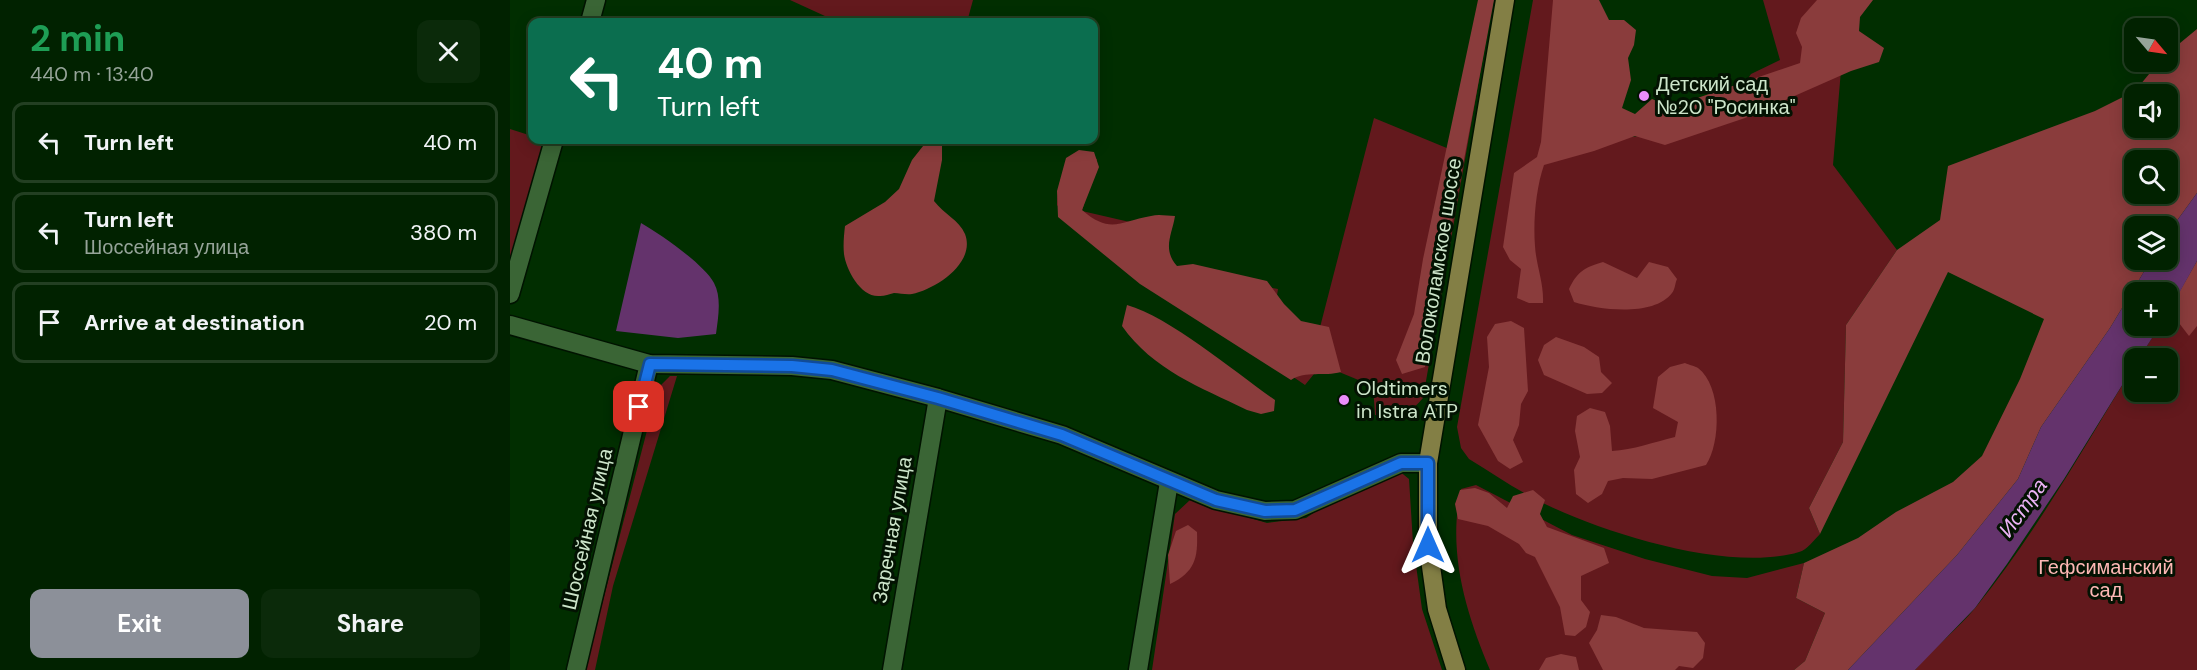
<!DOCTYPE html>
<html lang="en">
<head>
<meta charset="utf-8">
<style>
	:root { --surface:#012200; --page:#0b2a0a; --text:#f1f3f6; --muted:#96a499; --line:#233f22; --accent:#8c9099 }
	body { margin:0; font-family:"DM Sans",sans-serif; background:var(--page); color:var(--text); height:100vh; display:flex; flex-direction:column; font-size:22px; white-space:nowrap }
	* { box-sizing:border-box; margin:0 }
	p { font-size:20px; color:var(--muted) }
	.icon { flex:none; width:33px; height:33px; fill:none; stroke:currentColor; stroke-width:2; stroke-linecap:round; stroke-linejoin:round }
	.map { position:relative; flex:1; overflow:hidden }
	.details { display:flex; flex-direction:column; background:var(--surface); width:510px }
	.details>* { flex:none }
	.banner { position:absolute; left:18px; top:18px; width:570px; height:126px; border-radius:12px; box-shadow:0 3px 15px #0003,0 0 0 2px var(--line); background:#0b6e4f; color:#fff; overflow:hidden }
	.needle { width:39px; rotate:119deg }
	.controls { position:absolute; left:1614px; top:18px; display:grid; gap:12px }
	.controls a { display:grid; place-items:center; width:54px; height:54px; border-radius:12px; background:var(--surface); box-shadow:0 3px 15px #0003,0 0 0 2px var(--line); font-size:30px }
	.pin { position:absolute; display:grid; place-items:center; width:51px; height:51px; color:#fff; margin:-26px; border-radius:12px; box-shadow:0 3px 9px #0006 }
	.me { position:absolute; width:66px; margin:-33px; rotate:0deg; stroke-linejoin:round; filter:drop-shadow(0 0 4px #0008) }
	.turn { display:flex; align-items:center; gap:21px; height:126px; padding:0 30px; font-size:27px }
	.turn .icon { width:78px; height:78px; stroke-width:2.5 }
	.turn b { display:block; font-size:42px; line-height:51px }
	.round { display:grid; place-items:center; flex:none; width:63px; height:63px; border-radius:12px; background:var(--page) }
	.headline { display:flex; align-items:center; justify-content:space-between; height:102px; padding:0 30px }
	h1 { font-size:36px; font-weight:700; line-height:45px; color:#1e9e55 }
	.cta { display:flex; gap:12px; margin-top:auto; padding:12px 30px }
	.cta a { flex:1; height:69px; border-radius:12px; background:var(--accent); color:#fff; font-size:24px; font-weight:700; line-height:69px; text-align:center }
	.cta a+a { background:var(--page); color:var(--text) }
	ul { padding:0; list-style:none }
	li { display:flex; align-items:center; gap:18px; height:81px; margin:0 12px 9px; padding:0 18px; border:3px solid var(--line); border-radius:12px }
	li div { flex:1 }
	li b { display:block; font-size:22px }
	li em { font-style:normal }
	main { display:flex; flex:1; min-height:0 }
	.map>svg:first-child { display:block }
	.green { fill:#63191d }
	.forest { fill:#8a3c3c; fill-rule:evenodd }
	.water { fill:#64336c }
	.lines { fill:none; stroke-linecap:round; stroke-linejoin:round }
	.minor-casing { stroke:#011300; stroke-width:21 }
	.major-casing { stroke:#011300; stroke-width:21 }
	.minor { stroke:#3a6535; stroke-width:18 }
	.major { stroke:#837f45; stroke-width:18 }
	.route-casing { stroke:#114b97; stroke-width:15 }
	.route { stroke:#1a73e8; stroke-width:10 }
	.poi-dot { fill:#eb8dfb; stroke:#031202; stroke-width:2 }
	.labels { text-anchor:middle; stroke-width:6; stroke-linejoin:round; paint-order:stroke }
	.poi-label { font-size:20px; fill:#cde5ca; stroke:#031202; text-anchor:start }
	.street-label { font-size:20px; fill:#cde5ca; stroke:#031202 }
	.park-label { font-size:20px; fill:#fdb7b4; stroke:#031202 }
	.water-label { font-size:21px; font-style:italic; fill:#ebb2f5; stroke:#031202 }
</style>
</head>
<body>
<main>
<section class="details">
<div class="headline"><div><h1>2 min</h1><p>440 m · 13:40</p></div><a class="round"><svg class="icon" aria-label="close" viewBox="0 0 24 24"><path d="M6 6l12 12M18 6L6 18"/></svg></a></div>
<ul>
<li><svg class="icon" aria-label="left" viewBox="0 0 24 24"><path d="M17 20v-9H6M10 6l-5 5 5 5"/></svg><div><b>Turn left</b></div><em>40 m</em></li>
<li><svg class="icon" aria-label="left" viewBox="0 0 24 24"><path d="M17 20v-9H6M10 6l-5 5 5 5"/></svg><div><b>Turn left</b><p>Шоссейная улица</p></div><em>380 m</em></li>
<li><svg class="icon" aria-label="arrive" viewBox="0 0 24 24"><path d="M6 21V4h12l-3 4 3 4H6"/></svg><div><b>Arrive at destination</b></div><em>20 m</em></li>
</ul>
<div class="cta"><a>Exit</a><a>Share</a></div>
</section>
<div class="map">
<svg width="1687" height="670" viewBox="0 0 1687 670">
	<rect width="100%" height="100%" fill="#012e00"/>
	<!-- green -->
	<g class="green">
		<path d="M280,0h183l-6,22h-129z"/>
		<path d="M983,0l-70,398c-14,17 -27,21 -48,17l-2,-29 -46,-19 -13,7 -9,11 -228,-156 -20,-24c2,-23 3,-39 25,-50l15,4 -15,52 52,12 29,44 115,22 -2,13 42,33 56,-217 80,33z"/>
		<path d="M1023,0h21l-1,148 100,-14 68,-16 30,-44 29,-14 -17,-60h98l-20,70 -8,95 64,85 -51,75 -3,117 -34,66 11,26c-6,6 -13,16 -21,18 -69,21 -197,-19 -260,-51 -24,-12 -47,-28 -70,-42l-8,-11 -4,-21z"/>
		<path d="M0,129l22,7v4h16l-38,136z"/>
		<path d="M1687,261v409h-282c18,-22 42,-40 61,-63 60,-74 108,-160 158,-241v26h34v-34h-29l21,-32h8v-13z"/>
		<path d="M160,376h7l-64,210 -18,84h-10l73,-282z"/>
		<path d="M883,466l16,13 4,64 9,66 20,61h-290l23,-156 15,-14 77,23 39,-5 67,-45z"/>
		<path d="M966,485l96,50 73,24 67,17 35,2 57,-15 -8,35 29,15 -20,48 -11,9h-304c-24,-57 -43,-118 -29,-181z"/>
	</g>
	<!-- forest -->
	<g class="forest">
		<path d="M968,0h16l-69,367 -23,7 -6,-14 18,-46 9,-55z"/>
		<path d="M1043,0h46l10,20h15l12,10 -2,15 -6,13 3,22 -9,28 13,6 17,-15 19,8 129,-44 2,-16 -6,-14 5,-15 16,-18h56l-13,17 -1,14 25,17 -5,14 -28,9 -106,47 -80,27 -30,-9 -41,15 -50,14c-8,23 -11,56 -9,81 1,19 9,37 8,57h-14l-12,-5 4,-29 -11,-9 -7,-13 11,-74 23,-16 4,-15z"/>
		<path d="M1687,29v164l-29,40v-7h-34v34h17l-41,68 -69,99 -23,52 -61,76 -109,115h-54l11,-9 20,-48 -29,-15 8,-35 54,-25 38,-26 57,-30 29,-26 38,-77 24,-60 -96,-47 -128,262 -11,-26 34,-66 3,-117 51,-75 43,-30 8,-54 147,-55 40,-20 24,-29h9v-9zM1624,94h34v34h-34zM1624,160h34v34h-34z"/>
		<path d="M417,141l15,3v16l-8,41c10,13 25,19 31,33 11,29 -29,55 -53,60 -6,1 -12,-1 -18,-1 -5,1 -9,3 -14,3 -19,2 -34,-26 -36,-42 -1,-9 0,-19 1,-28l40,-24 14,-13 13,-29z"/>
		<path d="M569,150l15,2 5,15 -17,43c29,25 38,11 69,6 8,-2 16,0 24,0 -3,19 -13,33 2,50l16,-2 74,17 17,23 17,17 28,6 12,45c-17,5 -35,-2 -50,8l-151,-96 -82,-67 -1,-26 9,-33z"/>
		<path d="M1687,261v65l-8,10 -20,-26z"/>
		<path d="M1093,262l34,16 12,-16 19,5 9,12c-2,4 -2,11 -5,14 -18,24 -73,17 -98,9l-5,-13c8,-17 16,-22 34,-27z"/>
		<path d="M617,305c43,12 109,68 148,95l-1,11 -13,3 -14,-4c-47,-23 -94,-40 -125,-84z"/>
		<path d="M1001,321l13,7 4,63 -7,13 -2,21 -6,15 10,22 -13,7 -12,-8 -20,-36 11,-58 -2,-30 8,-13z"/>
		<path d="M1046,337l28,10 15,10 2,15 11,11 -10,10 -15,1 -43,-19 -6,-15 6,-15z"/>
		<path d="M1175,363c4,2 10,3 13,5 24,18 23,75 8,97l-54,14 -29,-1 -15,3 -6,13 -14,9 -12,-9 -2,-24 6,-13 -5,-26 2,-15 13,-8 15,4 5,14 2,25c21,-1 42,-9 63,-14l3,-15 -25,-14 5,-31 12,-10z"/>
		<path d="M965,488l14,5 18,15 6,-12 20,-6 12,10 -5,14 7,13 57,21 5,15 -28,13v24l9,12 -4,15 -11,9 -10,-1 -5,-28 -25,-50 -9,-4 -7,-9 -31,-18 -30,-7 -3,-15 5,-14z"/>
		<path d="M678,525l9,7c1,26 -2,40 -27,52l-2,-29 8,-24z"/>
		<path d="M1091,615l15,2 28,11 53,4 8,11 -2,15 -10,10 -14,-2 -4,4h-72l-14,-27 8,-13z"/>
		<path d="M1051,654l15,3 3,13h-40l7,-12z"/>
	</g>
	<!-- water -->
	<g class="water">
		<path d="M1687,193v68l-29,52v-21h-34v34h26l-21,32h-5v8l-70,113 -57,85 -32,44 -60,62h-67l109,-115 61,-76 23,-52 69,-99 41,-68h17v-27z"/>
		<path d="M131,223c19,11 63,41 73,60 8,15 4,35 2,51l-38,4 -62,-7z"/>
	</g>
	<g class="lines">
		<defs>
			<g id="minor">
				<path d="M80,22l6,-22"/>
				<path d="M0,294l44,-154"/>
				<path d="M0,325l139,39 143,2 40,4 106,28 124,37 154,65 49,11 30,-1 106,-47h27"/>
				<path d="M66,670l73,-306"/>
				<path d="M382,670l46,-272"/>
				<path d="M628,670l31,-188"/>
			</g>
			<path id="major" d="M946,670l-19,-61 -9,-64v-82l77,-463"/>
		</defs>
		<!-- minor casing -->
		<use href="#minor" class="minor-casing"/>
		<!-- major casing -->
		<use href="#major" class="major-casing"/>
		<!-- minor -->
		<use href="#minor" class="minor"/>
		<!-- major -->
		<use href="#major" class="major"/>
	</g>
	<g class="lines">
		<defs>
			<path id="route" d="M129,407l11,-43 142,2 40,4 106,28 124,37 154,65 49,11 30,-1 106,-47h27v82"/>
		</defs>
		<!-- route casing -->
		<use href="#route" class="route-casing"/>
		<!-- route -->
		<use href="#route" class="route"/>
	</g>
	<!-- markers -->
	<g class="poi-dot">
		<circle cx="1134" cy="96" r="6"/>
		<circle cx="834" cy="400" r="6"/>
	</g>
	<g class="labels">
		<!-- poi labels -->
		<g class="poi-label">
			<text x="1146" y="91">Детский сад<tspan x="1146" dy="23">№20 "Росинка"</tspan></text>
			<text x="846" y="395">Oldtimers<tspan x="846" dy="23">in Istra ATP</tspan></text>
		</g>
		<!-- street labels -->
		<g class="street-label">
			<text transform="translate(928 261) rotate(-81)" y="7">Волоколамское шоссе</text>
			<text transform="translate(77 529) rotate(-77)" y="7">Шоссейная улица</text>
			<text transform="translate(382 530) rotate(-80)" y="7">Заречная улица</text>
		</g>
		<!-- park labels -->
		<g class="park-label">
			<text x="1596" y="574">Гефсиманский<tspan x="1596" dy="23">сад</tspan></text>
		</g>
		<!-- water labels -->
		<g class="water-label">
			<text transform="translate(1513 508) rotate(-54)" y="7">Истра</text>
		</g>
	</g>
</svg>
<div class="controls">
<a><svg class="needle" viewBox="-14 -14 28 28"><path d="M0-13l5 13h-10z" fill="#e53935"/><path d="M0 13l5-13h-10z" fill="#96a499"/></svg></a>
<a><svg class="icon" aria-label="sound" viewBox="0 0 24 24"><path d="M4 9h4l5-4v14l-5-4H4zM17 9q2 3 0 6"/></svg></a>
<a><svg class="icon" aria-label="search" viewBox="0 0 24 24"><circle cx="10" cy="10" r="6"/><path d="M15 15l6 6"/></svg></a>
<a><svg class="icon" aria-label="layers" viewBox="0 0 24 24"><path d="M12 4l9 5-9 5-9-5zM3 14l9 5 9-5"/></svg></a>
<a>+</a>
<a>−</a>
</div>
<div class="pin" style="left:129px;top:407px;background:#d93025"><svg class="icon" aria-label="arrive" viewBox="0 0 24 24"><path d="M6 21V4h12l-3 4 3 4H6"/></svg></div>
<svg class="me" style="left:918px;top:545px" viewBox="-20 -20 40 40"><path d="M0-17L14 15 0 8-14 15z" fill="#1a73e8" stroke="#fff" stroke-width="4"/></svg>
<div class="banner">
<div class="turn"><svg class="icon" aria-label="left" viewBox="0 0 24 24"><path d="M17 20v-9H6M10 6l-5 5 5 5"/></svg><div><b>40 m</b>Turn left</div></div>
</div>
</div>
</main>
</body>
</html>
